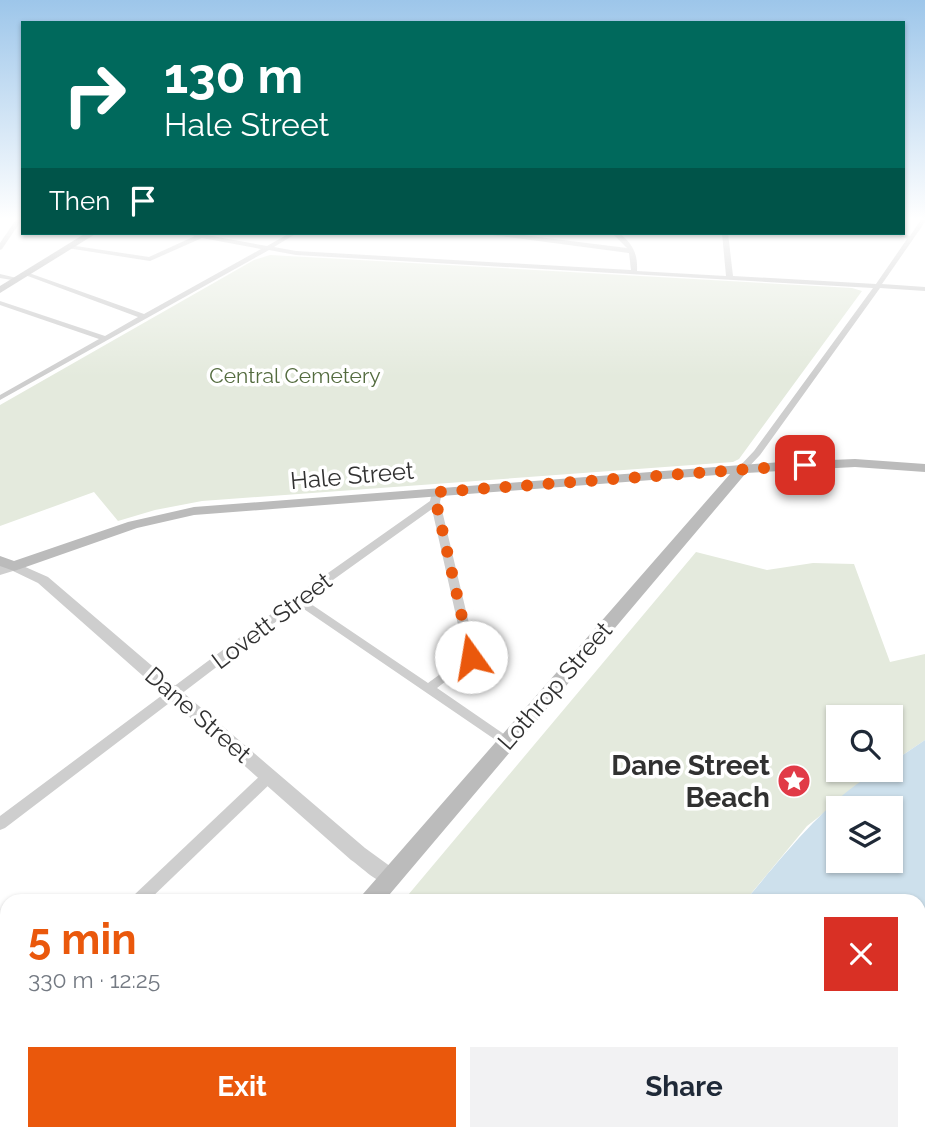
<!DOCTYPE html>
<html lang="en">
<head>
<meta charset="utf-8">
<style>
	:root { --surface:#fff; --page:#f2f2f3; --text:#1f2937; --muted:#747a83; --accent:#ea580c }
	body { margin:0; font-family:Raleway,sans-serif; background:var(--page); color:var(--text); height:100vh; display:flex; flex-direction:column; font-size:26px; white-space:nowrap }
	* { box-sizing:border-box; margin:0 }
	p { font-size:23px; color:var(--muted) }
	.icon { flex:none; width:38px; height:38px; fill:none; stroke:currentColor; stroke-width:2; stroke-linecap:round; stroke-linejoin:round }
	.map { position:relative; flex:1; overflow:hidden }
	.panel { position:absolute; left:0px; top:894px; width:926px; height:247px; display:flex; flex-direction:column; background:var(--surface); border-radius:21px 21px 0 0; box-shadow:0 2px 5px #0004 }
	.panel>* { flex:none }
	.hud { position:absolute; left:21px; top:21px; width:884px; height:214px; border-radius:0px; box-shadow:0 2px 5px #0004; background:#00695c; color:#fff; overflow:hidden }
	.tools { position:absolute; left:826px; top:705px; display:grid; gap:14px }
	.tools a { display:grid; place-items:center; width:77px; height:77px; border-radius:0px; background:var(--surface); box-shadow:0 2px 5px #0004; font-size:35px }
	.pin { position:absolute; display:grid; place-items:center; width:60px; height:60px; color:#fff; margin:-30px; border-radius:14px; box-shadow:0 4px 10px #0006 }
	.me { position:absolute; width:77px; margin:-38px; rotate:347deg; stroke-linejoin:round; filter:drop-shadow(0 0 5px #0008) }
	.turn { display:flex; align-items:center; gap:24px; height:147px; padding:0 28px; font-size:32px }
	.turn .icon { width:91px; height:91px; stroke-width:2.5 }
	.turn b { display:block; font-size:49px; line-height:60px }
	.then { display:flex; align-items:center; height:66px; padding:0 28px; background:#0003; gap:14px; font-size:26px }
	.round { display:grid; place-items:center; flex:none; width:74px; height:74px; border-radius:0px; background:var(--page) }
	.headline { display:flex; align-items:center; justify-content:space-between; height:119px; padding:0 28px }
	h1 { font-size:42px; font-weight:700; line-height:52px; color:var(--accent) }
	.button { display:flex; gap:14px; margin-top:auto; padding:14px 28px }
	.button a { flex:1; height:80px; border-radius:0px; background:var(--accent); color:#fff; font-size:28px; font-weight:700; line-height:80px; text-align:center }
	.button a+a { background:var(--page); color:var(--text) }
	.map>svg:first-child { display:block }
	.green { fill:#e4eadd }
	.water { fill:#cde0ec; fill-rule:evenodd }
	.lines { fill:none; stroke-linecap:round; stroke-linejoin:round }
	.minor { fill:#cecece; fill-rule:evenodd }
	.tertiary { fill:#cecece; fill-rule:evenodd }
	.secondary { fill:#bbb; fill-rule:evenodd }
	.route { stroke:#ea580c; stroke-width:12; stroke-dasharray:0 21.6 }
	.labels { text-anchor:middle; stroke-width:7; stroke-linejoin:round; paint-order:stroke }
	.far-park-label { font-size:21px; fill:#546c3f; stroke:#fff }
	.street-label { font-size:24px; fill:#313131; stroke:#fff }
	.near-poi-label { font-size:28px; font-weight:bold; fill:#313131; stroke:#fff; text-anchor:end }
</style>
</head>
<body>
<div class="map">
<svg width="925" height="1140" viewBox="0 0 925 1140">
	<rect width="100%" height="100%" fill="#fff"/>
	<!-- green -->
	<g class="green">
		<path d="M270,255l582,33 10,3 -123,168 -6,3 -531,39 -47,9 -37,11 -24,-29 -94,34v-121l254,-145z"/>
		<path d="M696,552l71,18 46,-7 41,1 36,98 35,-8v86l-34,23v-45h-53v52h41l-72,56 -62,75h-342z"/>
		<path d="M207,1134h330l-8,6h-328z"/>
	</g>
	<!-- water -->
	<path class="water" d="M925,740v400h-396l8,-6h382v-233h-174c28,-32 104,-131 146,-131v-7zM838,808h53v53h-53z"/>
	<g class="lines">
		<!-- minor -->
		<g class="minor">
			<path d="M17,218h6l-21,31 -2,1v-7z"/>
			<path d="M922,218h3v4l-43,62 43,3v4l-45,-3 -120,167 -17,18h-6l-2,-2 2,-2 17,-18 119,-163 -577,-33 -27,-5 -269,150v-5l99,-56 -99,-34v-4l105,35 33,-19 -113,-42v-2h4l115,41 117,-65 -59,-11 -52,23 -83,-13 -1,-1 3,-2 80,12 46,-21 -12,-3h12l72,13 23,-13h7l-23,14 22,4 335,19 -2,-17 -137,-18 -3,-2h16l122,15 -15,-15h7c13,10 19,20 18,38l89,5 -4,-43h6l5,43 143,8 31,-45 -13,-6h8l8,3z"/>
			<path d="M0,274l21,5 -3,2 -18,-3z"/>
			<path d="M437,489l5,3 -2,10 37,155 -40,31 74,51 2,3 -2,3 -4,2 -4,-2 -205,-140 -293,223 -5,2v-14l294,-219 136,-96 2,-9zM432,509l33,147 -37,27 -123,-83z"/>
			<path d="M268,772l5,1 2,4 -2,4 -125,120h-17l2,-5 130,-123z"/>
			<path d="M7,1018v20l-7,3v-19z"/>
		</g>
		<!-- tertiary -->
		<path class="tertiary" d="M14,562l34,15 317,271 33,24 3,6 -3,6c-16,5 -34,-15 -47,-24l-313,-277 -25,-12 -13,4v-9z"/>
		<!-- secondary -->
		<g class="secondary">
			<path d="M86,233h11l-97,60v-7z"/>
			<path d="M855,459l70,5v8l-70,-5 -109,6 -362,428h-24l3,-7 367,-420 -536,41 -57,13 -117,41 -6,2 -14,-5v-10l14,5 114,-39 66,-15 587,-45z"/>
			<path d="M152,1134h29l-2,6h-29z"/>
		</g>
	</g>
	<!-- sky -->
	<linearGradient id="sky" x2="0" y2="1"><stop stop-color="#9dc6ea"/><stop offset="0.58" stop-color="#fff"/><stop offset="1" stop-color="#fff" stop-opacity="0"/></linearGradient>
	<rect width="925" height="377" fill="url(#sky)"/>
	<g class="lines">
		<!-- route -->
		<path class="route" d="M471,657l-35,-155 1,-10 368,-27"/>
	</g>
	<!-- icons -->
	<defs>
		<symbol id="sight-disc" viewBox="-11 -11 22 22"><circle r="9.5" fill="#e13a47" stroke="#fff"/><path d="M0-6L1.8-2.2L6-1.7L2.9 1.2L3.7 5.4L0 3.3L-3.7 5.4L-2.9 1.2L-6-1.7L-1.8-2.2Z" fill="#fff"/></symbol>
	</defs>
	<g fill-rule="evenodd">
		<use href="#sight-disc" x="775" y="762" width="38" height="38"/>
	</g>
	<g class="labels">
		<!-- far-park labels -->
		<g class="far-park-label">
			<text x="295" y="383">Central Cemetery</text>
		</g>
		<!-- street labels -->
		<g class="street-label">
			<text transform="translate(352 476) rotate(-5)" y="8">Hale Street</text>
			<text transform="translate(272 621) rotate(-37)" y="8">Lovett Street</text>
			<text transform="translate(555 686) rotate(-49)" y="8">Lothrop Street</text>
			<text transform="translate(198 715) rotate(41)" y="8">Dane Street</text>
		</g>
		<!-- near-poi labels -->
		<g class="near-poi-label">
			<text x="770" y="775">Dane Street<tspan x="770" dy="32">Beach</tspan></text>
		</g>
	</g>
</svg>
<div class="tools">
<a><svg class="icon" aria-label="search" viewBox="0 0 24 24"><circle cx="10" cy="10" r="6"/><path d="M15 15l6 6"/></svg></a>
<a><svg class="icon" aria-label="layers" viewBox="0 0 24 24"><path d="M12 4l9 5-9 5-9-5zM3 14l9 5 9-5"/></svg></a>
</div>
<div class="pin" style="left:805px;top:465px;background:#d93025"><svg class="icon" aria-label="arrive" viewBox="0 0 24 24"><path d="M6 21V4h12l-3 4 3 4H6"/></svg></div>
<svg class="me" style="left:471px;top:657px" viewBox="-20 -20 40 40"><circle r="19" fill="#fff"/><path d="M0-13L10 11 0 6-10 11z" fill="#ea580c"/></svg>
<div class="hud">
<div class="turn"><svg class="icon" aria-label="right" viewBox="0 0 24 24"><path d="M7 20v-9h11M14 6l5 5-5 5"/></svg><div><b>130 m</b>Hale Street</div></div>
<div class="then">Then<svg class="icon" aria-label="arrive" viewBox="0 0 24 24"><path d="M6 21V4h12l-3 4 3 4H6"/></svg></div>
</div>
<section class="panel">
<div class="headline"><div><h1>5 min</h1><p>330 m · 12:25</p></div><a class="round" style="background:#d93025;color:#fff"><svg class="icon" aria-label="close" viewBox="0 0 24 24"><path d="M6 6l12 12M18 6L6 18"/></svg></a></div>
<div class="button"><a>Exit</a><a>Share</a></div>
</section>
</div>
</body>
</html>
